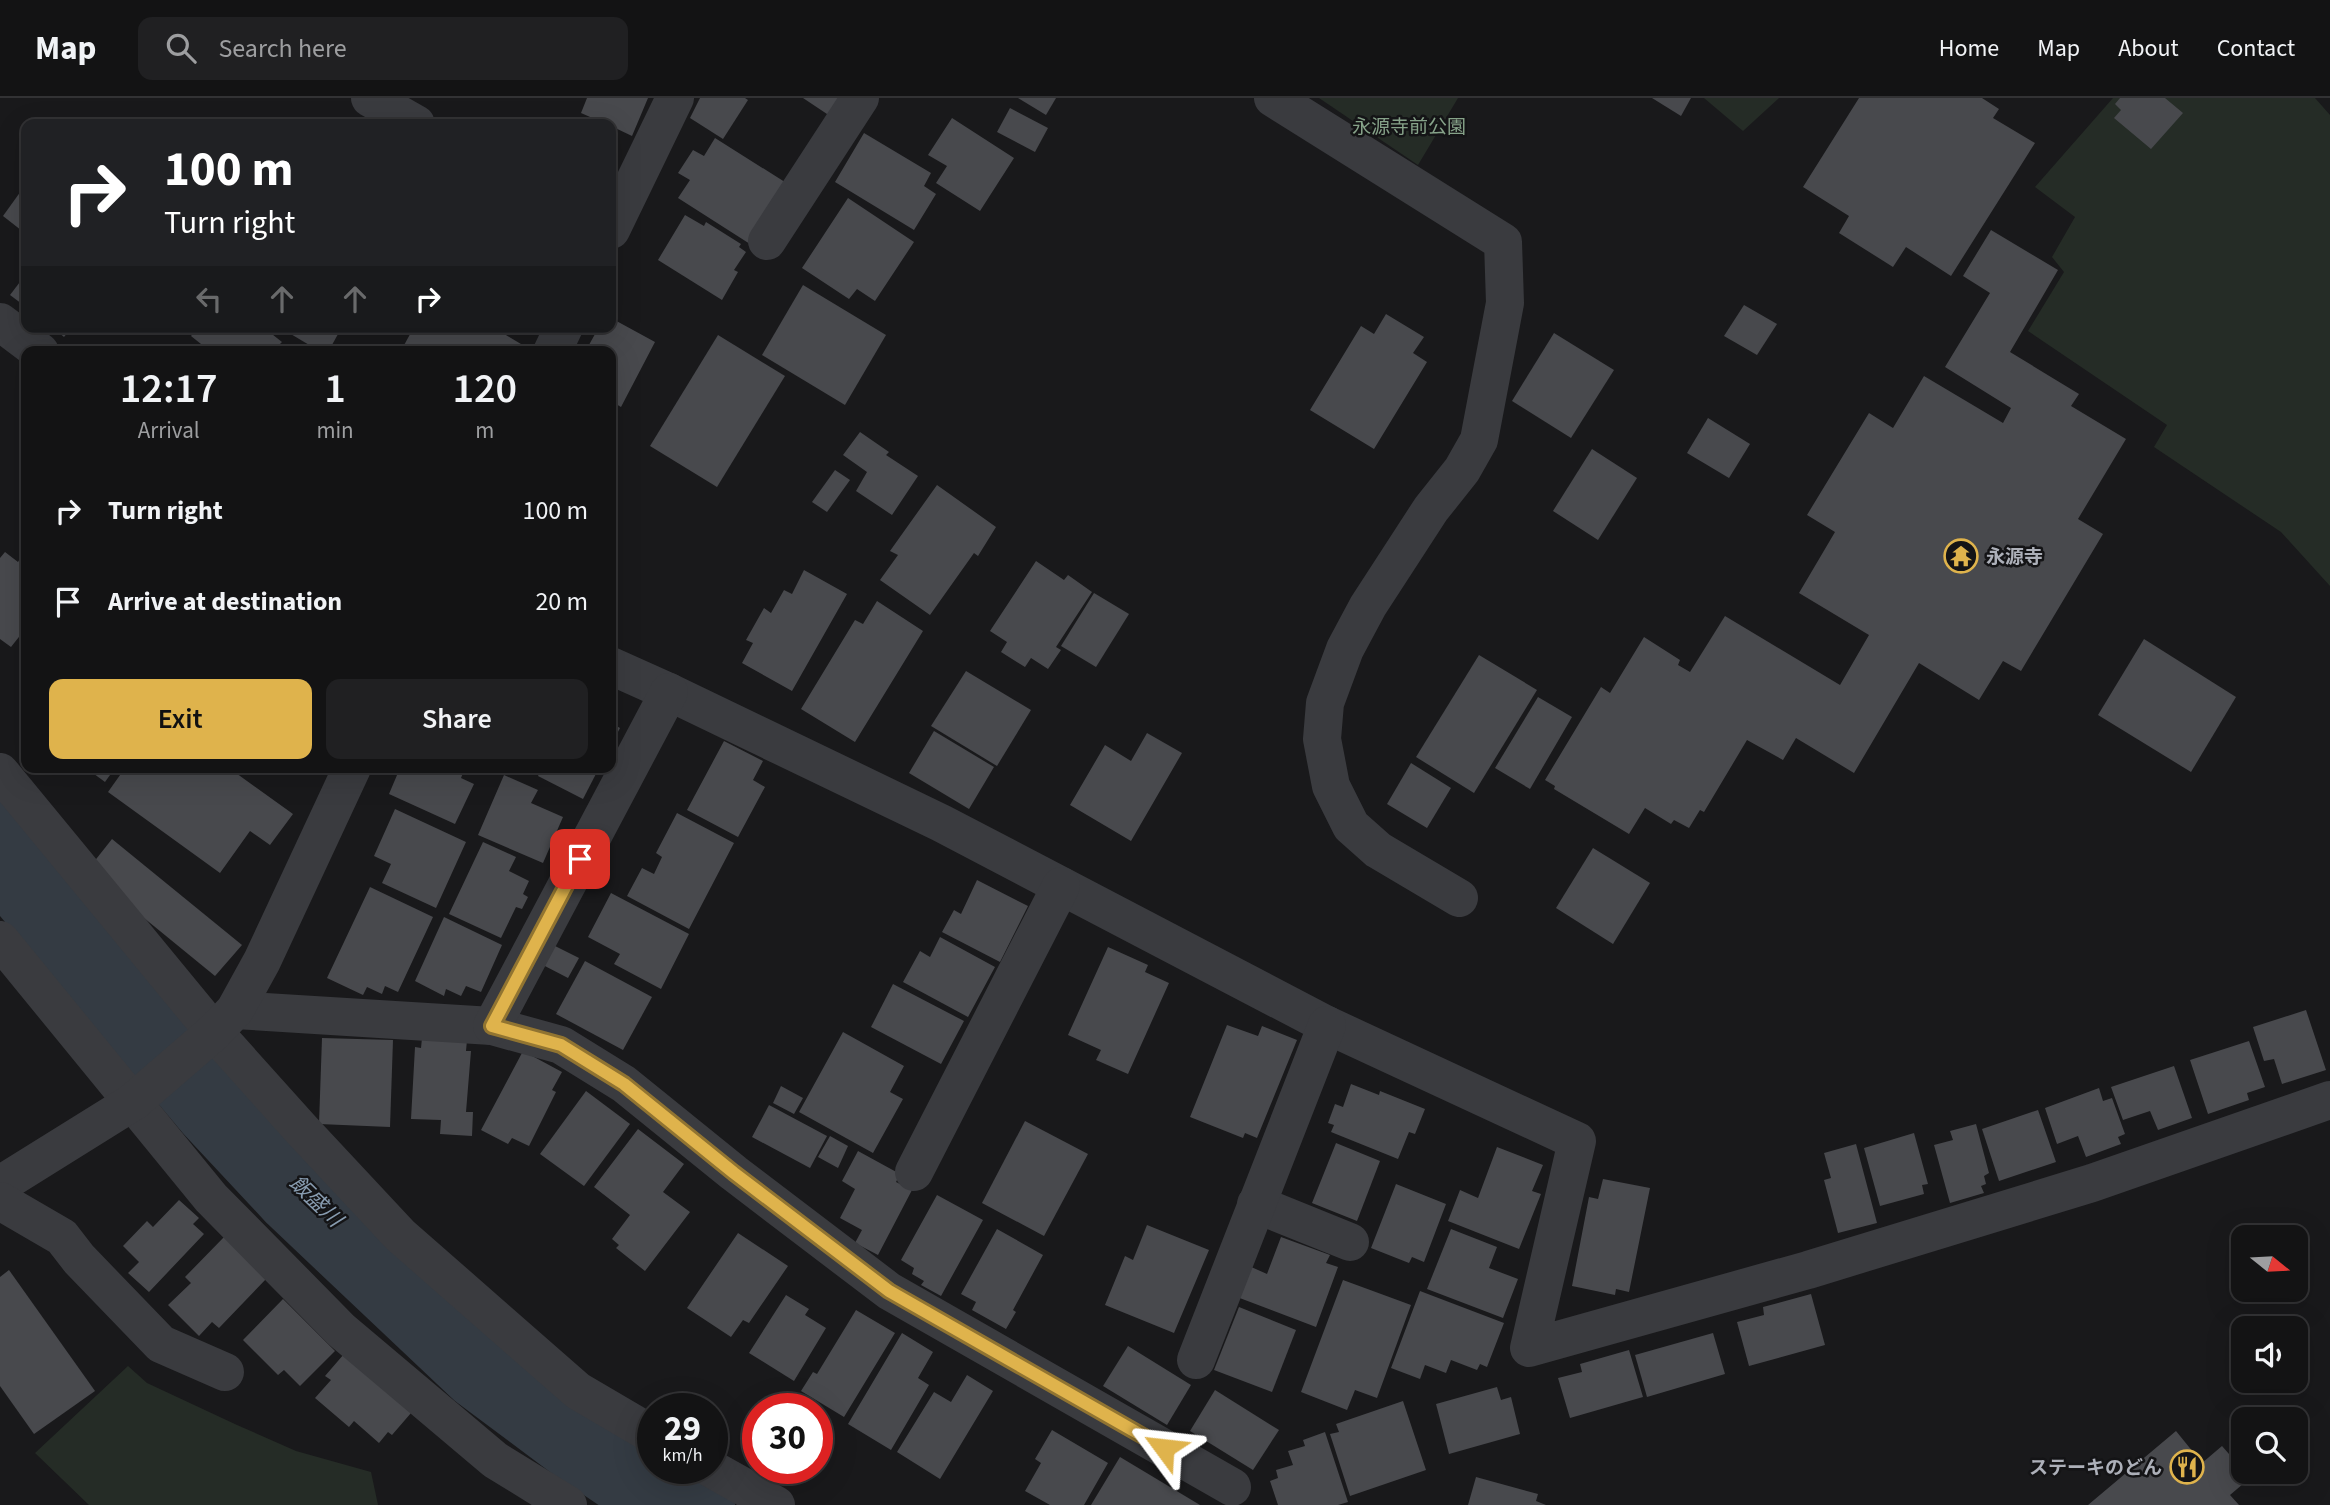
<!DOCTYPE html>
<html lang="en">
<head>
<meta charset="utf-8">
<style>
	:root { --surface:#131314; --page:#202022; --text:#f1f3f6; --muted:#9d9ea0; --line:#323234; --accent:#dfb34c }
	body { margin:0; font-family:"Source Sans 3","Noto Sans JP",sans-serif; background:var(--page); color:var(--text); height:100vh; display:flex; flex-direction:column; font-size:26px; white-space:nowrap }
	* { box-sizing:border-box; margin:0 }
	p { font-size:23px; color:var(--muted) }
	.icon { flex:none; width:38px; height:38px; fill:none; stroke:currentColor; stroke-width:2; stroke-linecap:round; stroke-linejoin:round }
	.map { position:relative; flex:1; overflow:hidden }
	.panel { position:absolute; left:21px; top:248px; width:595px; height:427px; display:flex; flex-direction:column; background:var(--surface); border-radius:14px; box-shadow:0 7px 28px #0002,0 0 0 2px var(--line) }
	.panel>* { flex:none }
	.hud { position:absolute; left:21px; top:21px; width:595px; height:214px; border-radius:14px; box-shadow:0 7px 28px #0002,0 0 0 2px var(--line); background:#202124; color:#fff; overflow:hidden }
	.needle { width:46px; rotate:108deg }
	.fabs { position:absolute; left:2231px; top:1127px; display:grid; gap:14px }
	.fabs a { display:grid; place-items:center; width:77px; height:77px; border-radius:14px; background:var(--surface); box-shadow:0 7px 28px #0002,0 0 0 2px var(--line); font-size:35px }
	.speed { position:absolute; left:637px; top:1295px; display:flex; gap:14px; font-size:35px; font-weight:700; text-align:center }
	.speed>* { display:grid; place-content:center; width:91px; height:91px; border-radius:50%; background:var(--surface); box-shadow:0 7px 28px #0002,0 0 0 2px var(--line); line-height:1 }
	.speed small { font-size:18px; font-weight:400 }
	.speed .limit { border:10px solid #d22; background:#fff; color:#111 }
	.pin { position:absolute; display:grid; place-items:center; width:60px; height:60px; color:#fff; margin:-30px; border-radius:14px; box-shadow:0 4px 10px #0006 }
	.me { position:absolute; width:77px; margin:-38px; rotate:300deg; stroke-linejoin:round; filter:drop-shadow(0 0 5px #0008) }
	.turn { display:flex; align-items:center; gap:24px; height:147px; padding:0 28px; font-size:32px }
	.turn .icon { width:91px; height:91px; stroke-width:2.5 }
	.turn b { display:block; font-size:49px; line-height:60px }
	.lanes { display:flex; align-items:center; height:66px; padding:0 28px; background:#0003; justify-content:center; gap:35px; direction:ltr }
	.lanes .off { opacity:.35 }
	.eta { display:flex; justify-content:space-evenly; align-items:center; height:119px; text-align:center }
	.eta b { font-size:42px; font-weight:600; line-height:49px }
	.action { display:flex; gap:14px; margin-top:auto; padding:14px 28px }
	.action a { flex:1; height:80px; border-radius:14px; background:var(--accent); color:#111; font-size:28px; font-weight:600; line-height:80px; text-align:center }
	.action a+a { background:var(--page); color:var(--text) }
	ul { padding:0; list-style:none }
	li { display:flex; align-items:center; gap:21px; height:91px; padding:0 28px }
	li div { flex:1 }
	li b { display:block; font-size:26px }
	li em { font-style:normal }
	header { display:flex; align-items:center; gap:42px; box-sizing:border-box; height:98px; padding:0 35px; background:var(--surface); border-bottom:2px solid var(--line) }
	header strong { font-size:33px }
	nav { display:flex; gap:38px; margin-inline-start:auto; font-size:24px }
	.search { width:490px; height:63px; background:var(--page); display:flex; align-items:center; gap:18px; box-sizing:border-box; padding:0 24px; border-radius:14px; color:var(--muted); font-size:26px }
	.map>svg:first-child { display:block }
	.green { fill:#252c26 }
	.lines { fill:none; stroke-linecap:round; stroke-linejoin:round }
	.river { stroke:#343b43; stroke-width:98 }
	.building { fill:#48494d }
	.minor { stroke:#3a3b3f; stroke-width:38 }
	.route-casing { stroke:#917431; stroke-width:18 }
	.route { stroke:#dfb34c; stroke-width:12 }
	.labels { text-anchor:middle; stroke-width:5; stroke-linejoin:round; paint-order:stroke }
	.park-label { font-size:19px; fill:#86a289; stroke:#141416 }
	.poi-label { font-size:19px; font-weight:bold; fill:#adb0b9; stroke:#141416; text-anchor:start }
	.water-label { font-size:21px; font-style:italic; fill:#889cb0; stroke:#141416 }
</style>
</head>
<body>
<header>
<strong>Map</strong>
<div class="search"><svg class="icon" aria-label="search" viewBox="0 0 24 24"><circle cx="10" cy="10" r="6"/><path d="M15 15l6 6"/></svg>Search here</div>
<nav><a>Home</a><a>Map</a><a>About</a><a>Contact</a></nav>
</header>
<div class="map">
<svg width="2330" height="1407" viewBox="0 0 2330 1407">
	<rect width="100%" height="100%" fill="#19191b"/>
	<!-- green -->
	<g class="green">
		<path d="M1319,0h139l-40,67z"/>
		<path d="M1704,0h75l-36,33z"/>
		<path d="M2113,0h202l15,17v471l-49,-54 -127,-85 13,-22 -139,-94 36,-59 -12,-15 23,-40 -40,-30z"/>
		<path d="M128,1268l19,17 90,42 59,26 75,21 7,33h-289l-54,-52z"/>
	</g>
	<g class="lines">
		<!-- river -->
		<path class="river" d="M0,742l219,260 83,89 184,174 95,71 105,71"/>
	</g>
	<!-- building -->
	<g class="building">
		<path d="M587,0h61l-16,38 -21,-10v-2h-5l-25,-11z"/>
		<path d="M700,0h45l3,2 -25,39 -33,-21z"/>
		<path d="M803,0h39l-12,18z"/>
		<path d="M1018,0h38l-10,17z"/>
		<path d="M1652,0h39l-10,18z"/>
		<path d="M1859,0h123l17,11 -6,9 42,25 -84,133 -45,-29 -13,20 -54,-34 10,-17 -46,-29z"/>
		<path d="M2120,0h45l18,15 -32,36 -37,-31 7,-8 -6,-6z"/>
		<path d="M1010,10l38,20 -13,24 -38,-20z"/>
		<path d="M952,20l62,40 -34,53 -44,-28 11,-17 -19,-11z"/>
		<path d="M864,35l67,40 -7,13 12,8 -22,36 -79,-48z"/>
		<path d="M715,40l73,46 -38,60 -72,-46 12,-18 -12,-7 15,-23 11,6z"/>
		<path d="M26,86v50l-23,-18z"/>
		<path d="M848,100l66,44 -39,59 -18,-12 -8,10 -47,-31z"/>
		<path d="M685,117l19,11 2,-4 35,22 -2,3 7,5 -12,18 4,2 -16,28 -64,-40z"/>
		<path d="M1991,132l67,40 -48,82 69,42 -8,12 55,33 -48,80 25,15 -82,137 -18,-10 -24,39 -60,-37 -65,110 -58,-35 -13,22 -36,-20 -43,72 -4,-2 -11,18 -15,-8 -3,4 -26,-16 -16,26 -75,-45 1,-3 -10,-6 56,-93 9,6 34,-56 36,23 -2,5 12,7 35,-56 115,69 29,-50 -70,-42 36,-61 -28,-17 62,-102 24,15 31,-52 79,47 8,-15 -66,-41 45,-74 -27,-17z"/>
		<path d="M26,176v33l-16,-12z"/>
		<path d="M803,187l83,50 -41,70 -83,-50z"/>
		<path d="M1744,207l33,19 -20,31 -33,-19z"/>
		<path d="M1386,216l38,23 -11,16 14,9 -53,87 -64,-39 51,-84 13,8z"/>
		<path d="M611,220l44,24 -34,65 -10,-6v-49h-26l14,-25h12z"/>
		<path d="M52,229h20l-8,10z"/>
		<path d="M198,229h65l19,15 -2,2 9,8h-78l-20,-16z"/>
		<path d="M279,229h63l-14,25h-7z"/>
		<path d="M414,229h90l-3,5 25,15 -4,5h-111l-8,-5z"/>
		<path d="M1554,235l60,37 -43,68 -59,-37z"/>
		<path d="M718,237l67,41 -68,111 -67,-41z"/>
		<path d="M1708,320l42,26 -21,34 -42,-25z"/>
		<path d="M860,334l29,20 -3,3 32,21 -26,39 -36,-24 11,-19 -24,-17z"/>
		<path d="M1592,351l45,29 -39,62 -45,-29z"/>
		<path d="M835,372l15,10 -23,32 -15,-10z"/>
		<path d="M937,387l59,42 -18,29 -4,-3 -44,62 -50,-35 18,-25 -8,-4z"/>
		<path d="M5,454l13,10 3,-5 5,4v67l-15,19 -11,-8v-81z"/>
		<path d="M1036,463l28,19 4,-5 24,17 -36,55 5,3 -13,19 -17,-11 -6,9 -24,-15 6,-10 -17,-11z"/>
		<path d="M804,472l43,24 -55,97 -50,-28 11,-20 -7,-3 18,-32 7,5 13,-23 8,4z"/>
		<path d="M1094,495l35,21 -33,53 -35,-21z"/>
		<path d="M877,503l46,30 -68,111 -54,-33 54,-89 8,4z"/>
		<path d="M2144,541l92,58 -45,75 -93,-57z"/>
		<path d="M1479,557l58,35 -63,103 -58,-36z"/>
		<path d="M966,573l65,39 -34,56 -66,-40z"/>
		<path d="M1538,599l34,20 -42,72 -35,-21z"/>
		<path d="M611,625l9,5 -9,17z"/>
		<path d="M934,633l60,36 -25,42 -60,-36z"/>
		<path d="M1147,635l35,20 -51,88 -61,-36 35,-60 26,16z"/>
		<path d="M724,643l39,20 -10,19 12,7 -27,50 -51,-27z"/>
		<path d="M1411,665l40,25 -24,40 -40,-24z"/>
		<path d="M86,670h29l-10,14z"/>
		<path d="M125,670h104l64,46 -23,31 -20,-14 -30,42 -112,-81z"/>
		<path d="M400,670h65l-4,10 13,6 -19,40 -66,-30z"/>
		<path d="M542,670h57l-16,31 -45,-23z"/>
		<path d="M504,677l34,15 -7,13 32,14 -20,46 -65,-28z"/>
		<path d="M395,711l71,33 -30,66 -54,-25 9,-19 -17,-8z"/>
		<path d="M677,715l57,30 -45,86 -62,-33 15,-28 12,6 8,-17 -6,-4z"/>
		<path d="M112,741l130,106 -27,31 -93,-76 -29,-37z"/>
		<path d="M483,744l33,15 -7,14 20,10 -6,13 5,3 -6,12 -6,-2 -15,31 -52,-24z"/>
		<path d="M1593,750l57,35 -37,61 -57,-36z"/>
		<path d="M977,782l51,26 -28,56 -58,-30 12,-22 7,4z"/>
		<path d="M370,789l63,30 -35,75 -13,-6 -3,8 -15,-7 -4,8 -36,-17z"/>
		<path d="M611,795l78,41 -28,55 -47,-25 6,-10 -32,-17z"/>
		<path d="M444,819l58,28 -21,47 -15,-6 -5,10 -15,-7 -2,7 -29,-15z"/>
		<path d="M940,839l55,30 -27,50 -65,-35 17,-31 10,6z"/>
		<path d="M551,846l28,14 -11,20 -27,-14z"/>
		<path d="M1108,849l40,18 -3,7 24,11 -41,91 -32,-14 5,-10 -33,-15z"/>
		<path d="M585,863l67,36 -29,53 -67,-36z"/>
		<path d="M893,886l71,37 -23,43 -70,-37z"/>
		<path d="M2306,912l20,60 -44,14 -8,-25 -10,2 -11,-34z"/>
		<path d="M1227,927l31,11 4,-10 35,14 -40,98 -12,-5 -2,5 -53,-21z"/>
		<path d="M843,934l61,34 -14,26 13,7 -30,54 -74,-41z"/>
		<path d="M322,940l71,2 -3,87 -71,-3z"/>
		<path d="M422,940l45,2 -1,11h5l-5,61h7l-1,24 -32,-2 1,-14 -30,-1 4,-72 6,1z"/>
		<path d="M2249,943l16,46 -18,6 2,7 -41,14 -18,-54z"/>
		<path d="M523,953l39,21 -10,18 4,2 -27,54 -17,-8 -4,6 -27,-14z"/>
		<path d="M2174,968l18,52 -34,12 -8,-19 -27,9 -12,-33z"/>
		<path d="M1351,986l28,11 1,-4 45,18 -10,25 -6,-2 -11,27 -67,-27 3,-7 -6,-2 7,-19 8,3z"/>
		<path d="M781,988l22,12 -9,16 -21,-11z"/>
		<path d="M2099,990l4,13 9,-3 13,36 -7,3 3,7 -35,13 -8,-21 -21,8 -12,-36z"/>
		<path d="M586,993l44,33 -46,62 -44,-32z"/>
		<path d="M769,1007l58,31 -17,32 -58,-31z"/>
		<path d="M2038,1012l18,52 -57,19 -17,-52z"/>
		<path d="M1025,1023l63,33 -44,82 -62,-33z"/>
		<path d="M1976,1026l13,49 -5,3 2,8 -5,2 3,7 -34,10 -16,-58 19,-5 -3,-9z"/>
		<path d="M638,1031l46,35 -21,28 27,20 -45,59 -29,-23 3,-3 -7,-6 18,-24 -36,-28z"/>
		<path d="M1914,1035l14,51 -6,1 2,9 -44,12 -16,-58z"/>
		<path d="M830,1038l18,10 -10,22 -20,-11z"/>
		<path d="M1336,1045l44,18 -23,60 -45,-18z"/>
		<path d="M1856,1046l21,79 -39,10 -14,-53 7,-2 -7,-25z"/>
		<path d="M1497,1049l46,18 -11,26 9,3 -22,55 -71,-28 12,-31 18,8z"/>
		<path d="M858,1053l42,23 -4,8 16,8 -34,65 -23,-12 7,-13 -22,-12 15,-29 -13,-8z"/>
		<path d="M1603,1081l47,9 -21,104 -13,-3 -1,6 -43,-9 17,-89 9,2z"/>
		<path d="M1396,1086l50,20 -22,58 -12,-5 -3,6 -38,-15z"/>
		<path d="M937,1097l46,25 -42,76 -20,-11 3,-4 -12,-7 2,-6 -13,-8z"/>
		<path d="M179,1102l20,18 -6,6 11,10 -55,58 -21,-19 11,-11 -16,-16 24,-25 6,6z"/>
		<path d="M1147,1127l62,25 -35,83 -69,-28 20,-49 8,4z"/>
		<path d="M997,1131l46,26 -30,55 3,2 -10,17 -34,-19 4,-8 -15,-8z"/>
		<path d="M1451,1131l46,18 -8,21 29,11 -15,39 -76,-29z"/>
		<path d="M738,1135l50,33 -39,57 -6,-3 -12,17 -44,-29z"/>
		<path d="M224,1139l43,41 -48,50 -7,-6 -13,14 -31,-31 23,-22 -6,-6z"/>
		<path d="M1281,1139l49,18 -4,8 12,4 -22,60 -79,-30 12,-31 18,8z"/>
		<path d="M9,1172l86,121 -61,43 -34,-48v-109z"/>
		<path d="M1343,1182l68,25 -34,93 -22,-8 -8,20 -46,-18z"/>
		<path d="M1420,1193l84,32 -17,44 -7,-3 -3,6 -26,-10 -5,13 -21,-8 -5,14 -29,-11z"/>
		<path d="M1811,1196l14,51 -76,21 -12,-44 27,-7 -1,-8z"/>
		<path d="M786,1197l23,14 -4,6 21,13 -32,53 -45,-28z"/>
		<path d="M283,1201l52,52 -35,35 -16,-16 -6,5 -35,-35z"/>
		<path d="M1239,1209l57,23 -24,62 -58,-22z"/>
		<path d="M856,1212l39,23 -51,84 -43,-26 12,-19 4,2z"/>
		<path d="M902,1235l31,19 -15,26 11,7 -38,65 -43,-26z"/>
		<path d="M1713,1235l12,41 -78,23 -12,-42z"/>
		<path d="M1128,1248l63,39 -24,40 -64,-39z"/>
		<path d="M1629,1252l14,47 -73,21 -12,-40 24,-6 -2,-8z"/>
		<path d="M344,1256l67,59 -19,22 -4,-3 -9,11 -25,-22 -5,6 -34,-29 16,-18 -6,-4z"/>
		<path d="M967,1277l26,16 -53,88 -43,-27 37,-60 17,10z"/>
		<path d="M1497,1289l4,13 10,-3 9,37 -71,20 -13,-50z"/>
		<path d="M1215,1292l64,40 -26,40 -63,-39z"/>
		<path d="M1403,1303l23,69 -76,26 -20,-62 9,-2 -3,-8z"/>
		<path d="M1052,1332l56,33 -24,42h-34l-25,-14 16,-28 -6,-4z"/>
		<path d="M2176,1333l26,32 20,-17 28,32 -20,17 9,10h-151z"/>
		<path d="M1325,1334l23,70 -10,3h-60l-8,-24 8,-3 -2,-8 17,-5 -5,-14 17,-5 -2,-6z"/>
		<path d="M1120,1359l80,48h-109z"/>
		<path d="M1476,1379l62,17 -2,7 10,4h-78z"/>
	</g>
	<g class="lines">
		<!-- minor -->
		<g class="minor">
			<path d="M370,0l46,26"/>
			<path d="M1273,0l230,144 2,61 -26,137 -17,30 -31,39 -63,97 -23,43 -20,54 -3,36 9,47 20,40 27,24 81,48"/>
			<path d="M611,132l64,-132"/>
			<path d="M767,143l93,-143"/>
			<path d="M0,224l40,30"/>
			<path d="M552,254l12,-25"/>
			<path d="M611,568l58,26 272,131 386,202 250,116 -48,207 279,-78 284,-87 238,-83"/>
			<path d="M0,674l214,260 87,97 99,106 178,156 75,44"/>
			<path d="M0,842l211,258 130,132 154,130 73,45"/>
			<path d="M235,912l257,16 69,19 63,39 110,89 155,118 343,196"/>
			<path d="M492,928l177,-334"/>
			<path d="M914,1074l147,-286"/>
			<path d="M0,1087l133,-83 81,-70 21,-22 27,-49 90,-193"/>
			<path d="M0,1103l62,36 17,22 82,85 64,28"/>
			<path d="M1256,1106l94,38"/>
			<path d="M1196,1262l131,-335"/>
			<path d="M710,1370l66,37"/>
		</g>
	</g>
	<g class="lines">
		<defs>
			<path id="route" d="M580,761l-88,167 69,19 63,39 110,89 155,118 275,157"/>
		</defs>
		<!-- route casing -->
		<use href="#route" class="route-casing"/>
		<!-- route -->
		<use href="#route" class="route"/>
	</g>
	<!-- icons -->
	<defs>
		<symbol id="temple-ring" viewBox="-11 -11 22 22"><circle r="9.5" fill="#141416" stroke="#dfb34c" stroke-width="1.5"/><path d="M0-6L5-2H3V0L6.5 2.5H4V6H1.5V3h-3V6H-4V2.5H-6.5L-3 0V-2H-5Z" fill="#dfb34c"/></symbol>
		<symbol id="restaurant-ring" viewBox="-11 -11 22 22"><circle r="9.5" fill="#141416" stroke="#dfb34c" stroke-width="1.5"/><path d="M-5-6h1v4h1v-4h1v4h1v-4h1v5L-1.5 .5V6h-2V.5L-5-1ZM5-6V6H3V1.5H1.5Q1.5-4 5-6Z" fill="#dfb34c"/></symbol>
	</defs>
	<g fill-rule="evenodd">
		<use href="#temple-ring" x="1942" y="439" width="38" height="38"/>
		<use href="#restaurant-ring" x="2168" y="1350" width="38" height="38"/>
	</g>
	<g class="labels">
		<!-- park labels -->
		<g class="park-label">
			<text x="1409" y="35">永源寺前公園</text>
		</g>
		<!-- poi labels -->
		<g class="poi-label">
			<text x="1986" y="465">永源寺</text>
			<text x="2162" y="1376" text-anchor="end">ステーキのどん</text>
		</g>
		<!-- water labels -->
		<g class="water-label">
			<text transform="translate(316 1103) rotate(44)" y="7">飯盛川</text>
		</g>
	</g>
</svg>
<div class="fabs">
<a><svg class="needle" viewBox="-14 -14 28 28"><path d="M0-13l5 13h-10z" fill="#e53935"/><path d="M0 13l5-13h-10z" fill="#9d9ea0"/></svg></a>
<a><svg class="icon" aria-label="sound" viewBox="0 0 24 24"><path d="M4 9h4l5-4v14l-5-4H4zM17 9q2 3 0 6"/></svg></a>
<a><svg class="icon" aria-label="search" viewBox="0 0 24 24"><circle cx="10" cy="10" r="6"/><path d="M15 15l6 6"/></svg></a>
</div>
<div class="speed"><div>29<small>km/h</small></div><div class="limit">30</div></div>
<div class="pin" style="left:580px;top:761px;background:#d93025"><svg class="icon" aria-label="arrive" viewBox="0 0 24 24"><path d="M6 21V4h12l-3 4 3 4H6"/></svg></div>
<svg class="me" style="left:1164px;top:1350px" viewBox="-20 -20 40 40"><path d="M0-17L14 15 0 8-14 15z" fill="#dfb34c" stroke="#fff" stroke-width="4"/></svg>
<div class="hud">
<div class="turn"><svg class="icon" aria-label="right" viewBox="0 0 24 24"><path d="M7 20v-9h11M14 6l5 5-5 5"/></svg><div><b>100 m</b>Turn right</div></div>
<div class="lanes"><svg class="icon off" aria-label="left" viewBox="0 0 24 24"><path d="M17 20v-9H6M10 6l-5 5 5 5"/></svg><svg class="icon off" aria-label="ahead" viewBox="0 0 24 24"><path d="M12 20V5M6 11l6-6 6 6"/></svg><svg class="icon off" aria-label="ahead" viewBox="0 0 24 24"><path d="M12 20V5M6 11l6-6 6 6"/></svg><svg class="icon" aria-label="right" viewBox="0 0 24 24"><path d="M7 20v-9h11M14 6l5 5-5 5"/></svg></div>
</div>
<section class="panel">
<div class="eta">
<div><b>12:17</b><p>Arrival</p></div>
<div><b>1</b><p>min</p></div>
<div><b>120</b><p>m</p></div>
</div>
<ul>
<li><svg class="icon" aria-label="right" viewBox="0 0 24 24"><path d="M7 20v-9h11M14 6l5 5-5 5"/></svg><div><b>Turn right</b></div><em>100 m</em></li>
<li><svg class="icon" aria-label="arrive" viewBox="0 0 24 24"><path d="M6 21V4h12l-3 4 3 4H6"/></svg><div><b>Arrive at destination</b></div><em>20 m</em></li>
</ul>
<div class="action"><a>Exit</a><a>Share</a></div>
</section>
</div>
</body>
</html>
